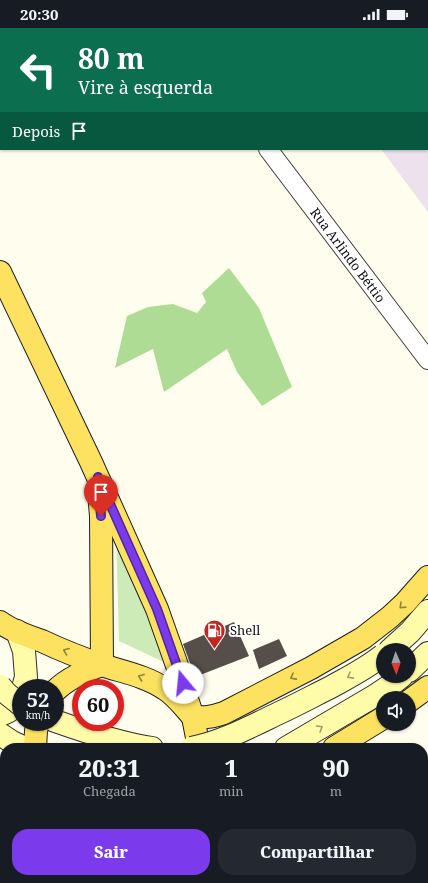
<!DOCTYPE html>
<html lang="pt">
<head>
<meta charset="utf-8">
<style>
	:root { --surface:#171b24; --page:#242831; --text:#f1f3f6; --muted:#9ea1a6; --accent:#7c3aed }
	body { margin:0; font-family:"Noto Serif",serif; background:var(--page); color:var(--text); height:100vh; display:flex; flex-direction:column; font-size:15px; white-space:nowrap }
	* { box-sizing:border-box; margin:0 }
	p { font-size:13px; color:var(--muted) }
	.icon { flex:none; width:22px; height:22px; fill:none; stroke:currentColor; stroke-width:2; stroke-linecap:round; stroke-linejoin:round }
	.map { position:relative; flex:1; overflow:hidden }
	.panel { position:absolute; left:0px; top:715px; width:428px; height:140px; display:flex; flex-direction:column; background:var(--surface); border-radius:16px 16px 0 0; box-shadow:0 1px 3px #0004 }
	.panel>* { flex:none }
	.guide { position:absolute; left:0px; top:0px; width:428px; height:122px; box-shadow:0 1px 3px #0004; background:#0b6e4f; color:#fff; overflow:hidden }
	.needle { width:26px; rotate:178deg }
	.controls { position:absolute; left:376px; top:615px; display:grid; gap:8px }
	.controls a { display:grid; place-items:center; width:40px; height:40px; border-radius:50%; background:var(--surface); box-shadow:0 1px 3px #0004; font-size:20px }
	.speed { position:absolute; left:12px; top:651px; display:flex; gap:8px; font-size:20px; font-weight:700; text-align:center }
	.speed>* { display:grid; place-content:center; width:52px; height:52px; border-radius:50%; background:var(--surface); box-shadow:0 1px 3px #0004; line-height:1 }
	.speed small { font-size:10px; font-weight:400 }
	.speed .limit { border:6px solid #d22; background:#fff; color:#111 }
	.pin { position:absolute; display:grid; place-items:center; width:34px; height:34px; color:#fff; margin:-41px -17px; border-radius:50% 50% 50% 0; rotate:-45deg; box-shadow:0 0 4px #0007 }
	.pin .icon { rotate:45deg }
	.me { position:absolute; width:44px; margin:-22px; rotate:343deg; stroke-linejoin:round; filter:drop-shadow(0 0 3px #0008) }
	.turn { display:flex; align-items:center; gap:14px; height:84px; padding:0 12px; font-size:18px }
	.turn .icon { width:52px; height:52px; stroke-width:2.5 }
	.turn b { display:block; font-size:28px; line-height:34px }
	.then { display:flex; align-items:center; height:38px; padding:0 12px; background:#0003; gap:8px; font-size:15px }
	.eta { display:flex; justify-content:space-evenly; align-items:center; height:68px; text-align:center }
	.eta b { font-size:24px; font-weight:800; line-height:28px }
	.primary-button { display:flex; gap:8px; margin-top:auto; padding:8px 12px }
	.primary-button a { flex:1; height:46px; border-radius:16px; background:var(--accent); color:#fff; font-size:16px; font-weight:800; line-height:46px; text-align:center }
	.primary-button a+a { background:var(--page); color:var(--text) }
	.status { display:flex; justify-content:space-between; align-items:center; height:28px; padding:0 20px; background:var(--surface); direction:ltr }
	.status svg { height:11px; fill:currentColor }
	.map>svg:first-child { display:block }
	.industrial { fill:#ece1ec }
	.green { fill:#cdebb6 }
	.forest { fill:#afdc95 }
	.plaza { fill:#efecdd }
	.lines { fill:none; stroke-linecap:round; stroke-linejoin:round }
	.stream { stroke:#3687d1; stroke-width:5.5 }
	.building { fill:#564f49 }
	.street-casing { stroke:#404040; stroke-width:20 }
	.secondary-casing { stroke:#2f2f2f; stroke-width:24 }
	.primary-casing { stroke:#1e1e1e; stroke-width:24 }
	.street { stroke:#fff; stroke-width:18 }
	.secondary { stroke:#fffca9; stroke-width:22 }
	.primary { stroke:#fce260; stroke-width:22 }
	.secondary-bridge-casing { stroke:#2f2f2f; stroke-width:24; stroke-linecap:butt }
	.secondary-bridge { stroke:#fffca9; stroke-width:22 }
	.oneway { stroke:#90823b }
	.oneway2 { stroke:#9e9c6b }
	.route-casing { stroke:#51269a; stroke-width:10 }
	.route { stroke:#7c3aed; stroke-width:7 }
	.labels { text-anchor:middle; stroke-width:4; stroke-linejoin:round; paint-order:stroke }
	.street-label { font-size:13px; fill:#0d0d0d; stroke:#fff }
	.poi-label { font-size:13px; fill:#0d0d0d; stroke:#fff; text-anchor:start }
</style>
</head>
<body>
<div class="status"><b>20:30</b><svg viewBox="0 0 49 12"><path d="M0 12V9h3v3zM5 12V6h3v6zM10 12V3h3v9zM15 12V0h3v12zM26 1h20v11H26zM47 4h2v5h-2z"/></svg></div>
<div class="map">
<svg width="428" height="855" viewBox="0 0 428 855">
	<rect width="100%" height="100%" fill="#fffdee"/>
	<!-- industrial -->
	<path class="industrial" d="M292,0h136v184l-47,-63h46v-120h-134z"/>
	<!-- green -->
	<path class="green" d="M116,502l50,133 -47,-22z"/>
	<!-- forest -->
	<path class="forest" d="M229,240l30,40 33,79 -30,19 -25,-34 -10,-23 -63,43 -11,-43 -38,19 12,-52 21,-9 25,-3 24,9 9,-11 -4,-9z"/>
	<!-- plaza -->
	<path class="plaza" d="M0,799l5,4v47h28l1,5h-34z"/>
	<g class="lines">
		<!-- stream -->
		<path class="stream" d="M94,850l3,5"/>
	</g>
	<!-- building -->
	<g class="building">
		<path d="M234,594l15,34 -54,21 -12,-33z"/>
		<path d="M279,611l8,17 -28,13 -6,-19z"/>
	</g>
	<g class="lines">
		<defs>
			<g id="street">
				<path d="M176,0l1,1"/>
				<path d="M268,121l160,211"/>
				<path d="M0,782h5"/>
			</g>
			<g id="secondary">
				<path d="M17,603l7,20 2,26 -3,11"/>
				<path d="M390,622l20,-18 18,-21"/>
				<path d="M409,643l19,-18"/>
				<path d="M0,687c9,-3 18,-9 21,-19"/>
				<path d="M55,693c31,11 64,22 97,27"/>
				<path d="M0,706l12,8 13,6"/>
				<path d="M286,720l90,-53 12,-8 14,-11"/>
				<path d="M0,762l5,7"/>
			</g>
			<g id="primary">
				<path d="M0,244l91,190 66,147 23,65 5,19 8,24 6,31"/>
				<path d="M99,464l2,24 1,149"/>
				<path d="M0,594c12,9 28,14 42,19 19,9 39,17 60,24 21,7 44,11 63,24 11,7 19,18 28,28 12,1 19,0 31,-4l87,-45 52,-30 27,-21 15,-14 23,-26"/>
				<path d="M55,663c13,-13 30,-20 47,-26"/>
				<path d="M409,673l19,-14"/>
				<path d="M35,720l1,-17 2,-9"/>
				<path d="M334,720l49,-30"/>
				<path d="M59,850l3,5"/>
				<path d="M228,850l1,5"/>
			</g>
		</defs>
		<!-- street casing -->
		<use href="#street" class="street-casing"/>
		<!-- secondary casing -->
		<use href="#secondary" class="secondary-casing"/>
		<!-- primary casing -->
		<use href="#primary" class="primary-casing"/>
		<!-- street -->
		<use href="#street" class="street"/>
		<!-- secondary -->
		<use href="#secondary" class="secondary"/>
		<!-- primary -->
		<use href="#primary" class="primary"/>
		<defs>
			<g id="secondary-bridge">
				<path d="M0,658l6,7 15,12"/>
				<path d="M191,720c29,-5 61,-22 88,-35 17,-8 34,-17 52,-26 18,-10 36,-19 52,-32"/>
			</g>
		</defs>
		<!-- secondary-bridge casing -->
		<use href="#secondary-bridge" class="secondary-bridge-casing"/>
		<!-- secondary-bridge -->
		<use href="#secondary-bridge" class="secondary-bridge"/>
	</g>
	<!-- one-way arrows -->
	<defs><path id="oneway-chevron" d="M-2-3.5L2.5 0L-2 3.5" fill="none" stroke-width="1.6" stroke-linecap="round" stroke-linejoin="round"/></defs>
	<g class="oneway">
		<use href="#oneway-chevron" transform="translate(402 578) rotate(136)"/>
		<use href="#oneway-chevron" transform="translate(66 623) rotate(-159)"/>
		<use href="#oneway-chevron" transform="translate(141 649) rotate(-159)"/>
		<use href="#oneway-chevron" transform="translate(293 649) rotate(152)"/>
	</g>
	<g class="oneway2">
		<use href="#oneway-chevron" transform="translate(350 648) rotate(152)"/>
		<use href="#oneway-chevron" transform="translate(320 700) rotate(-31)"/>
	</g>
	<g class="lines">
		<defs>
			<path id="route" d="M101,488l-3,-39 59,132 26,74"/>
		</defs>
		<!-- route casing -->
		<use href="#route" class="route-casing"/>
		<!-- route -->
		<use href="#route" class="route"/>
	</g>
	<!-- icons -->
	<defs>
		<symbol id="fuel-pin" viewBox="-11 -11 22 30"><path d="M0 17L-7.5 6A9.5 9.5 0 1 1 7.5 6Z" fill="#c22621" stroke="#fff"/><path d="M-5.5-6h7V0h2V4h1.3V-2.5L3-4.5l.8-.8L6-3V5H2.5V1h-1V6h-7ZM-4.2-4.7v3.2H.2V-4.7Z" fill="#fff"/></symbol>
	</defs>
	<g fill-rule="evenodd">
		<use href="#fuel-pin" x="202" y="590" width="25" height="34"/>
	</g>
	<g class="labels">
		<!-- street labels -->
		<g class="street-label">
			<text transform="translate(348 227) rotate(53)" y="5">Rua Arlindo Béttio</text>
		</g>
		<!-- poi labels -->
		<g class="poi-label">
			<text x="230" y="607">Shell</text>
		</g>
	</g>
</svg>
<div class="controls">
<a><svg class="needle" viewBox="-14 -14 28 28"><path d="M0-13l5 13h-10z" fill="#e53935"/><path d="M0 13l5-13h-10z" fill="#9ea1a6"/></svg></a>
<a><svg class="icon" aria-label="sound" viewBox="0 0 24 24"><path d="M4 9h4l5-4v14l-5-4H4zM17 9q2 3 0 6"/></svg></a>
</div>
<div class="speed"><div>52<small>km/h</small></div><div class="limit">60</div></div>
<div class="pin" style="left:101px;top:488px;background:#d93025"><svg class="icon" aria-label="arrive" viewBox="0 0 24 24"><path d="M6 21V4h12l-3 4 3 4H6"/></svg></div>
<svg class="me" style="left:183px;top:655px" viewBox="-20 -20 40 40"><circle r="19" fill="#fff"/><path d="M0-13L10 11 0 6-10 11z" fill="#7c3aed"/></svg>
<div class="guide">
<div class="turn"><svg class="icon" aria-label="left" viewBox="0 0 24 24"><path d="M17 20v-9H6M10 6l-5 5 5 5"/></svg><div><b>80 m</b>Vire à esquerda</div></div>
<div class="then">Depois<svg class="icon" aria-label="arrive" viewBox="0 0 24 24"><path d="M6 21V4h12l-3 4 3 4H6"/></svg></div>
</div>
<section class="panel">
<div class="eta">
<div><b>20:31</b><p>Chegada</p></div>
<div><b>1</b><p>min</p></div>
<div><b>90</b><p>m</p></div>
</div>
<div class="primary-button"><a>Sair</a><a>Compartilhar</a></div>
</section>
</div>
</body>
</html>
